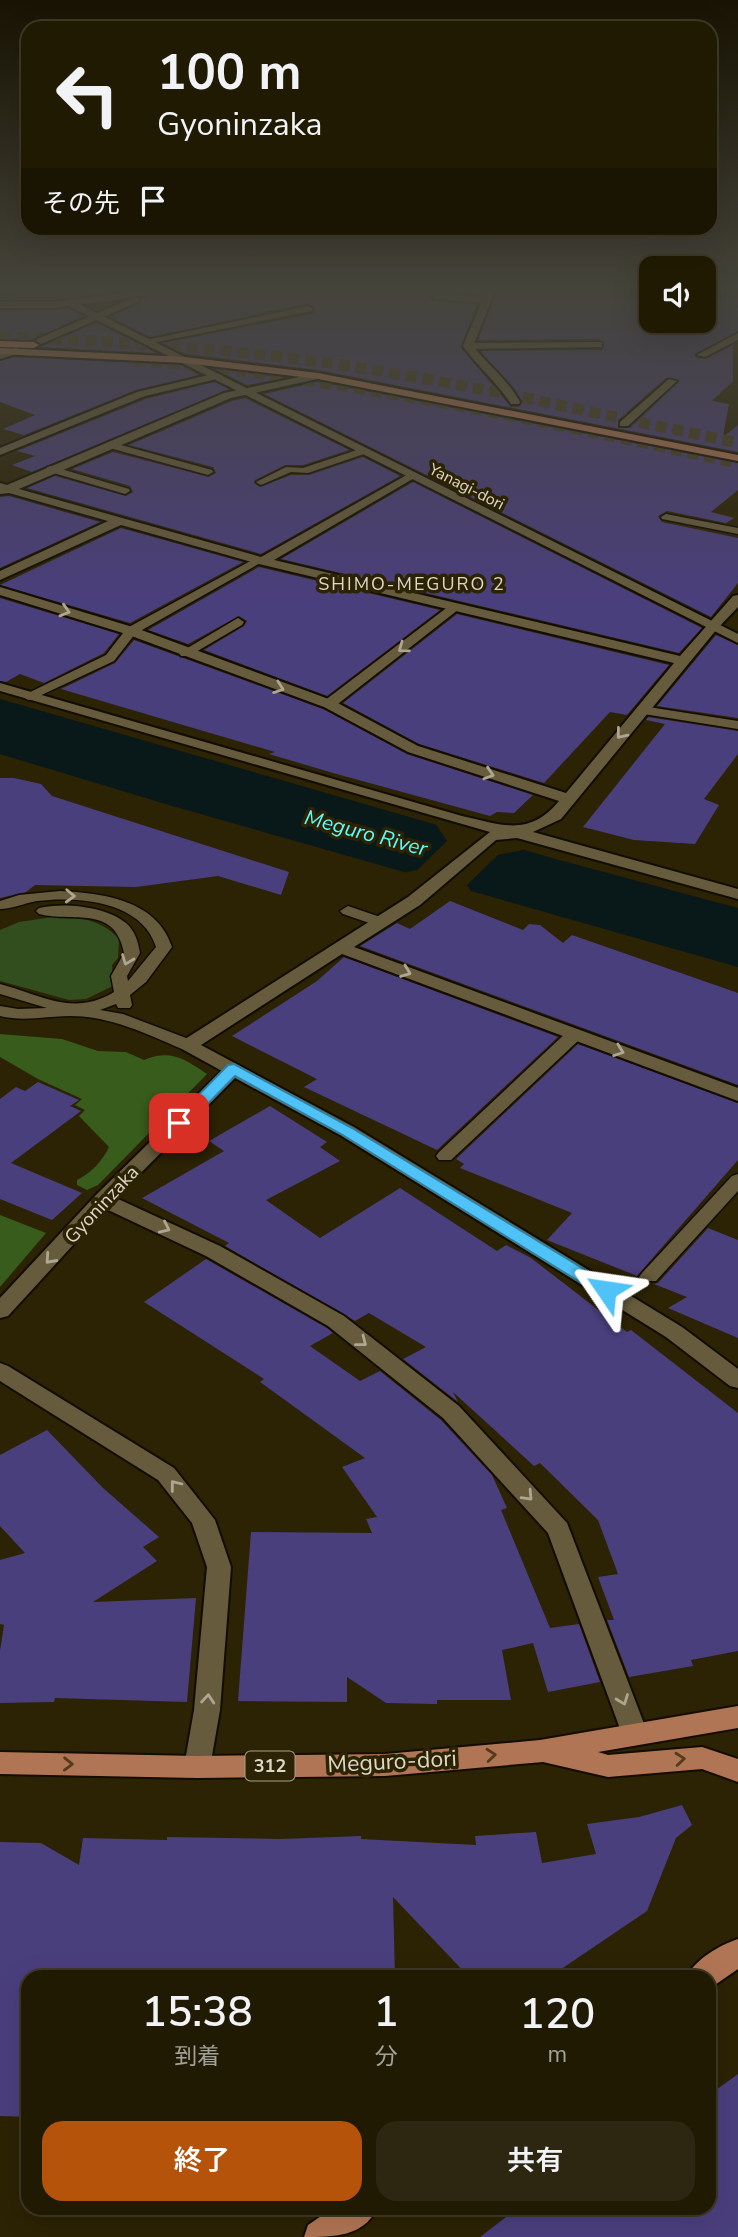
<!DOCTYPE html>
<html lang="ja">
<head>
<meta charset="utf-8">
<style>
	:root { --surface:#211a03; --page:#2d2712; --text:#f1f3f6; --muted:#a2a19a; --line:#3e3825; --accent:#b45309 }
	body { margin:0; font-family:"Nunito Sans","Noto Sans JP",sans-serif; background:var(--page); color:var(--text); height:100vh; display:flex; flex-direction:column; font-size:26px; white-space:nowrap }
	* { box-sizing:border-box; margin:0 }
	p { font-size:23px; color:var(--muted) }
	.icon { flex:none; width:38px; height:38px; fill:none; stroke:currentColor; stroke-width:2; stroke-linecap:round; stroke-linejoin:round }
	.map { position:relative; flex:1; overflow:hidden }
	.side { position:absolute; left:21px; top:1970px; width:695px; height:245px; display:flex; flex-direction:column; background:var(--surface); border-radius:21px; box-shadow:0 7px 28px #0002,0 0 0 2px var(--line) }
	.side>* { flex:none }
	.banner { position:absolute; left:21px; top:21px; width:696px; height:214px; border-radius:21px; box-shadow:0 7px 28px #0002,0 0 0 2px var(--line); background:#211a03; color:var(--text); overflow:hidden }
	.buttons { position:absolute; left:639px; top:256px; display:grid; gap:14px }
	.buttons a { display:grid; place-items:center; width:77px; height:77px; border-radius:14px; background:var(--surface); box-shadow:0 7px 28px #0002,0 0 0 2px var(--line); font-size:35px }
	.pin { position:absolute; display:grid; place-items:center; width:60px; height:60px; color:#fff; margin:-30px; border-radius:14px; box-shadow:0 4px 10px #0006 }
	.me { position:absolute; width:77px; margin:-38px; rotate:302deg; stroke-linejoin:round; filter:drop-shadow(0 0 5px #0008) }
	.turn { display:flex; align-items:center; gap:24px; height:147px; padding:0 21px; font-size:32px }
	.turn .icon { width:91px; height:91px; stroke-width:2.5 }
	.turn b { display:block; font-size:49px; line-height:60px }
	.then { display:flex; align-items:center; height:66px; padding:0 21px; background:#0003; gap:14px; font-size:26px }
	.eta { display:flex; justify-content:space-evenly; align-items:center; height:119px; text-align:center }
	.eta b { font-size:42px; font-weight:600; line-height:49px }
	.action { display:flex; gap:14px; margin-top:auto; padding:14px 21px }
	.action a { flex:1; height:80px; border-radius:21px; background:var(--accent); color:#fff; font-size:28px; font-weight:600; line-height:80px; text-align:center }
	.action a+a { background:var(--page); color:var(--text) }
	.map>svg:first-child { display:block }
	.green { fill:#324e1e }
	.forest { fill:#375c1b }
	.water { fill:#091818 }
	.pier { fill:#2c2204 }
	.building { fill:#4a3f7d; fill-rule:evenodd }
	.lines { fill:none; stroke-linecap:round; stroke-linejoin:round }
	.motorway-tunnel { stroke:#473d21; stroke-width:11; stroke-dasharray:11 6; stroke-linecap:butt }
	.service-casing { stroke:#130c00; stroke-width:3 }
	.minor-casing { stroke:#130c00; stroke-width:4 }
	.tertiary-casing { stroke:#130c00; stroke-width:4 }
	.primary-casing { stroke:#130c00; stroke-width:4 }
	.motorway-casing { stroke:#130c00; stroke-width:3 }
	.service { fill:#665b3d; fill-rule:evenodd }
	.minor { fill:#665b3d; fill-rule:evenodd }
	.tertiary { fill:#665b3d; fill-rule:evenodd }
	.primary { fill:#b07554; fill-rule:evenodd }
	.motorway { fill:#e18763; fill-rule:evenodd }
	.oneway { stroke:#aea690 }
	.oneway2 { stroke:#543b1c }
	.route { fill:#4fc3f7; stroke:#337fa1; stroke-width:2 }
	.labels { text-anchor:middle; stroke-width:7; stroke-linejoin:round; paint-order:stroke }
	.far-street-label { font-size:16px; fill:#ded8c7; stroke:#2c2204 }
	.far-neighbourhood-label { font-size:18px; letter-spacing:2px; fill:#ded8c7; stroke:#2c2204 }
	.shield { fill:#2c2204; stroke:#a9a18c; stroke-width:2 }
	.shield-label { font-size:18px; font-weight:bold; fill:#ded8c7 }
	.street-label { font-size:19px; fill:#ded8c7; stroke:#2c2204 }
	.water-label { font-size:21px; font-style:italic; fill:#5cfdff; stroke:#2c2204 }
	.near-street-label { font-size:23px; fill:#ded8c7; stroke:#2c2204 }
</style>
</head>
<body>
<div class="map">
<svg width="738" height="2237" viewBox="0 0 738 2237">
	<rect width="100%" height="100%" fill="#2c2204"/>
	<!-- green -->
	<path class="green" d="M60,916c23,2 43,5 59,23l-1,19 -6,7 1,21 -27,13 -17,1 -69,-19v-51l19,-8z"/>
	<!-- forest -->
	<g class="forest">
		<path d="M0,1034l62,5 36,12 28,1 18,8c27,-11 40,-1 63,14l-109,111 -11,5 -10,-5v-5c15,-8 24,-17 32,-33l-30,-31 6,-6 -10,-5 7,-6 -44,-20 -38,-22z"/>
		<path d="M0,1215l46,18 -46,54z"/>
	</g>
	<!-- water -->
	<path class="water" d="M0,699l559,161 179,48v59l-569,-162 -169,-51z"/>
	<!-- pier -->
	<path class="pier" d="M433,820l26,7 73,21 -34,7 -31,30 5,8 -69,-20 14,-3 30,-29z"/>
	<!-- building -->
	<g class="building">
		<path d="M52,289h84l-81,10h-55z"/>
		<path d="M158,289h326l-2,5 -47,-3 -6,8 48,6 -16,43 50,59h8l3,-6 -41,-50 121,-1 3,-7 -6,-4 -121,1 20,-51 153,2v40l23,-11h30v-14l34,-16v41l-44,23 2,4 10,1 27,-14v36l-21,20 17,3 -6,33 15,-12v27l-420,-82 -132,-16 -23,-11 150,-29 3,-6 -8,-5 -158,34 -40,-20 29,-13 3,-5 16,-3zM667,377l13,4 -50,47h-12v-8z"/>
		<path d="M69,309l14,7 -49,23 -34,-1v-27z"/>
		<path d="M97,323l59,30 -116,-6z"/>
		<path d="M14,357l167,8 18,10 -63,15 -112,45 -21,-6 32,-14 -35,-13v-41z"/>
		<path d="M215,369l69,9 -37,7z"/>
		<path d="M214,382l15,7 -197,83 -20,-7 23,-9 -18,-5 129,-52z"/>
		<path d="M318,382l420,81v27l-27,22 23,6 -8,5 -59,-12 -9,5 4,6 76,16v45l-27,34 -447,-223z"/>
		<path d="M245,398l104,52 -46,15h-18l-30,15 -1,3 6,4 31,-12h18l54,-18 37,19 -139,78 -234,-66 28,-12 71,20 7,-4 -3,-6 -58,-17 41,-17 96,25 7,-4 -3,-6 -84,-22 103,-44z"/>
		<path d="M413,482l289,146 -23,25 -398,-94z"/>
		<path d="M9,496l91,26 -100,46v-71z"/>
		<path d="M121,528l122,34 -113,61 -130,-38z"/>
		<path d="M259,567l181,43 -113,86 -123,-46 40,-24 3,-5 -8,-5 -51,28 -40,-14z"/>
		<path d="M0,598l119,36 -15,19 -60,30 -24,-9 -14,8 -6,-1z"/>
		<path d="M457,614l212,51 -42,50 -17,-3 -66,71 -125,-39 -76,-41z"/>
		<path d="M716,635l22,10v73l-81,-12z"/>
		<path d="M134,640l189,69 84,45 126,41 -19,18 -17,-1 -7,4 -157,-43 -64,-19 6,-2 -214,-63 54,-26z"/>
		<path d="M648,717l90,14v23l-34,45 15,6 -24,39 -61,-4 -51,-13 82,-103 -19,-4z"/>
		<path d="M0,778h14l27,6 11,12 237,76 -8,23 -63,-19 -82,11 -101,-2 -9,7 -26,6z"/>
		<path d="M450,901l73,29 6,-6 11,1 23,18 9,-8 166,58v92l-378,-139 37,-23 13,6z"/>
		<path d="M344,957l214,80 -121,113 -133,-63 13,-8 -85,-43 85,-55z"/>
		<path d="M578,1044l160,59v57l-101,116 -90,-36 25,-27 -112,-45 4,-4 -8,-5z"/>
		<path d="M38,1082l41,18 -9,6 11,5 -70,52 71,30 -30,27 -52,-21v-100l16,-12 9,4z"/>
		<path d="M270,1106l57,36 -7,5 20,14 -74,39 54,38 80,-50 97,63 9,-6 25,13 96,74 4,-2 107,83v238l-47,9 2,6 -64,11 -22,-57h7l-16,-43 20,-3 -20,-54 -58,-57 -6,3 -81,-74 5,10 -55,-43 23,-12 -57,-34 -14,8 -130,-75 4,-3 -87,-45 82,-47 -15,-10z"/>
		<path d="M708,1228l30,12v98l-70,-30 19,-11 -33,-13 4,-1z"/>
		<path d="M206,1259l121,69 6,5 -23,13 50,35 20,-10 61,49 51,55 15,33 -6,2 49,118 29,-4 21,58 -52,10 -15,-49 -31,7 9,50h-74v4l-51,-1 -39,-26v25l-109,-1 13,-169 121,1 -6,-14 11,-2 -35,-50 23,-9 -105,-76 4,-3 -120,-77z"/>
		<path d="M47,1430l56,58 56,49 -16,10 14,14 -64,41 103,-4 -9,104 -132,-4 -1,4 -54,1v-52l4,-26 -4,-1v-64l25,-7 -25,-27v-71z"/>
		<path d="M682,1805l10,20 -16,13 -29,73 -99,67h-78l-77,-81 2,81h-367v139l-28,-1v-274l41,1 38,22 4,-27 84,2v-3l114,2 80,-3v3l115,6 -1,-9 61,-4 6,31 54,-9 -9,-30 52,-7z"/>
		<path d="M738,2074v163h-258l38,-29h191v-113z"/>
	</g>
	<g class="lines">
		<!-- motorway-tunnel -->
		<g class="motorway-tunnel">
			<path d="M0,337c108,4 215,10 322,25 140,20 278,52 416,81"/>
			<path d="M135,360c204,18 403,60 603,103"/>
		</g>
		<defs>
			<g id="service">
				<path d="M435,294l51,3 4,3 -4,3 -54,-4z"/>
				<path d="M309,306l4,3 -1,2 -165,33 -5,-3z"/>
				<path d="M738,333v7l-33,17 -8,-2z"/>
				<path d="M599,342l3,1v4l-134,2 -5,-3 5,-3z"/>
				<path d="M669,379l8,2 -49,45h-8v-4z"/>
				<path d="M110,442l102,28 1,2 -5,3 -102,-28v-4z"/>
				<path d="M363,448l5,3 -1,2 -59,20 -17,-1 -30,13 -5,-3 30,-15 17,1z"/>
				<path d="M51,466l78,23 1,2 -5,3 -78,-23v-4z"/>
				<path d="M666,514l72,14v6l-76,-15 -1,-2z"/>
				<path d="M258,557l6,3 -2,2 -127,72 -21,27 -81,38 -5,1 -6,-4 84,-41 21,-27z"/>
				<path d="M453,603l10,3 -129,101h-10v-6z"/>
				<path d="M238,618l6,4 -2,3 -53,31h-8l-2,-3z"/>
				<path d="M642,706l96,15v8l-101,-16v-6z"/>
				<path d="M60,891c43,2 97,9 112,56l-26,35 -16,13 2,10 -2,3h-12l-2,-4 -16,6 23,4 71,27 2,4 -2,4h-12c-35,-15 -72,-33 -111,-33 -24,0 -47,6 -71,0v-10l18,3 29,-1 -47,-14v-10c42,11 73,33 114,8l-3,-16 13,-23c-9,-49 -51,-30 -85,-39l-3,-3 3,-3c24,-6 67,-2 87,15 9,8 12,18 14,30l-13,23 1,5 28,-34c-14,-46 -78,-51 -119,-46 -12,2 -25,8 -37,8v-8l19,-6z"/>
				<path d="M348,906l38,13 3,3 -8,5 -38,-13 -3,-3z"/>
				<path d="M574,1030l8,5 -2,4 -129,121h-12l-3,-4 3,-4 129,-121z"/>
				<path d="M738,1174v17l-82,90h-14l-3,-4 3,-4 90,-97z"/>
			</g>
			<g id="minor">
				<path d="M153,289l3,1v4l-21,3 5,3 -2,2 -97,42 -5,-3 1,-2 98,-42 -80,11h-55v-6h55z"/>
				<path d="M487,289h9l-23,57c15,19 36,35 47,56l-1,2h-8c-13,-21 -33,-37 -48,-58z"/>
				<path d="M15,348l4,1v4l-19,6v-6z"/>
				<path d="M217,373l5,3 -1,2 -76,18 -145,59v-7l137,-56z"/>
				<path d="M318,373l4,1v4l-91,20 -212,91 242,68 151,-85 6,3 -2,2 -142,83 406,96 53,-60 5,-1v12l-21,22 -142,173 -14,17 -28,13 205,57v10l-221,-61 -21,2 -76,65 -66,42 384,141v13l-396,-147 -141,91 153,82 328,200 56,42v19l-8,-2 -64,-49 -326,-202 -105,-57 -119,120 104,48 124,70 115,90 108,117 81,211 -4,8 -9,3 -9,-3 -4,-8 -74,-201 -105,-115 -115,-92 -122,-70 -100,-47 -98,107 -8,2v-20l96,-103 126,-124 -40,-22 -3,-4 3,-4 226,-144 82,-65 -490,-141v-8l462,133c40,9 67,21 97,-15l-151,-49 -84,-45 -198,-73 -126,-39v-8l136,41 198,73 84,45 148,47 108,-130 -415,-99 -138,-39 -121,55v-9l108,-50 -99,-28 -9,1v-11l7,2 217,-92z"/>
				<path d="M0,1363l8,3 166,102 41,52 16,47 -11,143 -10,57 -3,8 -10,3 -10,-3 -3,-8 10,-57 13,-143 -15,-44 -34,-43 -158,-99z"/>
			</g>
			<path id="tertiary" d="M67,301h6l665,333v9l-671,-338z"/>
			<g id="primary">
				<path d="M0,348l185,9 133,16 420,82v6l-420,-82 -133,-16 -185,-9z"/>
				<path d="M738,1706v22l-140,24 10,3 94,-8 36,12v23l-36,-13 -94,8 -65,-15 -158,14 -188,2 -197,-4v-22l197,4 188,-2 155,-14z"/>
				<path d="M738,1939v30l-29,20v-11h-23c8,-18 34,-33 52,-39z"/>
				<path d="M333,2208h44c-13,29 -44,29 -73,29l4,-12z"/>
			</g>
			<path id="motorway" d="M0,341l34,1 5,3 -5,3 -34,-1z"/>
		</defs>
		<!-- service casing -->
		<use href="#service" class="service-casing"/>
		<!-- minor casing -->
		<use href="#minor" class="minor-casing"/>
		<!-- tertiary casing -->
		<use href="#tertiary" class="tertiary-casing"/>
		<!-- primary casing -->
		<use href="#primary" class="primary-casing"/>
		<!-- motorway casing -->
		<use href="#motorway" class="motorway-casing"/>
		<!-- service -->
		<use href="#service" class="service"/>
		<!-- minor -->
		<use href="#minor" class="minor"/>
		<!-- tertiary -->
		<use href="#tertiary" class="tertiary"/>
		<!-- primary -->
		<use href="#primary" class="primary"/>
		<!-- motorway -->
		<use href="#motorway" class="motorway"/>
	</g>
	<!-- one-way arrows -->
	<defs><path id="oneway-chevron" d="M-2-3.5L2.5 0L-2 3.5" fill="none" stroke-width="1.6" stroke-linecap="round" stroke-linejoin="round" transform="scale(1.75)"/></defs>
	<g class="oneway">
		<use href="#oneway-chevron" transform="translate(65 611) rotate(17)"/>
		<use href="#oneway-chevron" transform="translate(403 648) rotate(143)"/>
		<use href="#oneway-chevron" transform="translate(279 688) rotate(20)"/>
		<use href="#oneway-chevron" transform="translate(621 734) rotate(129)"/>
		<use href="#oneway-chevron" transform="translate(489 774) rotate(18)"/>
		<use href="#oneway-chevron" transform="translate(70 896) rotate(2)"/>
		<use href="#oneway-chevron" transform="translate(127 960) rotate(111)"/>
		<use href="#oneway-chevron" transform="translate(406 972) rotate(21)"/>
		<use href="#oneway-chevron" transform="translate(619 1051) rotate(20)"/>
		<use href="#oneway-chevron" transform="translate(165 1228) rotate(25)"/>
		<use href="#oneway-chevron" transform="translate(50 1259) rotate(132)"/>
		<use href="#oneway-chevron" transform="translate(362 1342) rotate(38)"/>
		<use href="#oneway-chevron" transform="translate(175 1485) rotate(-128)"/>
		<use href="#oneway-chevron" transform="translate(528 1496) rotate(47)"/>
		<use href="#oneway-chevron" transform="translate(208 1699) rotate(-85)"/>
		<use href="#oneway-chevron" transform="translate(623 1700) rotate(69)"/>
	</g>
	<g class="oneway2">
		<use href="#oneway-chevron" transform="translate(491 1755) rotate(-5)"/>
		<use href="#oneway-chevron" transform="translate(680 1759) rotate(-5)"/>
		<use href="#oneway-chevron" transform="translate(68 1764) rotate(1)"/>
	</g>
	<!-- sky -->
	<linearGradient id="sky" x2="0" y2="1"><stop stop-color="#181302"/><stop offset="0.48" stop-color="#45443a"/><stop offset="1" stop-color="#45443a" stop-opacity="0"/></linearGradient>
	<rect width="738" height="602" fill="url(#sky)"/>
	<!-- route -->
	<path class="route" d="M234,1064l118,64 260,158 2,4 -2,4h-13l-258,-160 -106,-58 -50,51h-11l-3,-4 3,-3 54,-55z"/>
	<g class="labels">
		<!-- far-street labels -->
		<g class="far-street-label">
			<text transform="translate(467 486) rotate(27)" y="6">Yanagi-dori</text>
		</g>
		<!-- far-neighbourhood labels -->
		<g class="far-neighbourhood-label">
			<text x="412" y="590">SHIMO-MEGURO 2</text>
		</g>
		<!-- shield labels -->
		<rect class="shield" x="245.5" y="1751.5" width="49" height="29" rx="5"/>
		<g class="shield-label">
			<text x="270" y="1772">312</text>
		</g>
		<!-- street labels -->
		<g class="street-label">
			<text transform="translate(101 1204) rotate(-47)" y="7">Gyoninzaka</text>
		</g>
		<!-- water labels -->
		<g class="water-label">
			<text transform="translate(366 833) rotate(15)" y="7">Meguro River</text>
		</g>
		<!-- near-street labels -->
		<g class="near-street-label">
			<text transform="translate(392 1761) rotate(-3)" y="8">Meguro-dori</text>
		</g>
	</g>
</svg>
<div class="buttons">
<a><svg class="icon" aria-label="sound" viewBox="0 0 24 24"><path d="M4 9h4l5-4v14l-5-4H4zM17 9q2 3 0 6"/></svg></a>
</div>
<div class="pin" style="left:179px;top:1123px;background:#d93025"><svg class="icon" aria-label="arrive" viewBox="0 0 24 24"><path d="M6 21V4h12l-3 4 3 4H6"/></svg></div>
<svg class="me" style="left:606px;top:1290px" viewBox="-20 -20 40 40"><path d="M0-17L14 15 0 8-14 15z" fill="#4fc3f7" stroke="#fff" stroke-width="4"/></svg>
<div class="banner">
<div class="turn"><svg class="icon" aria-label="left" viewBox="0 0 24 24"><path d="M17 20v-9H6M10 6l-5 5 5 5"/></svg><div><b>100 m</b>Gyoninzaka</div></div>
<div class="then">その先<svg class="icon" aria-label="arrive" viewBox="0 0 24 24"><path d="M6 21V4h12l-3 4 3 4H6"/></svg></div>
</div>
<section class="side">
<div class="eta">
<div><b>15:38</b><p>到着</p></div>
<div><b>1</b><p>分</p></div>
<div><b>120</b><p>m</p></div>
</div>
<div class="action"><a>終了</a><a>共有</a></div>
</section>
</div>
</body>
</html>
